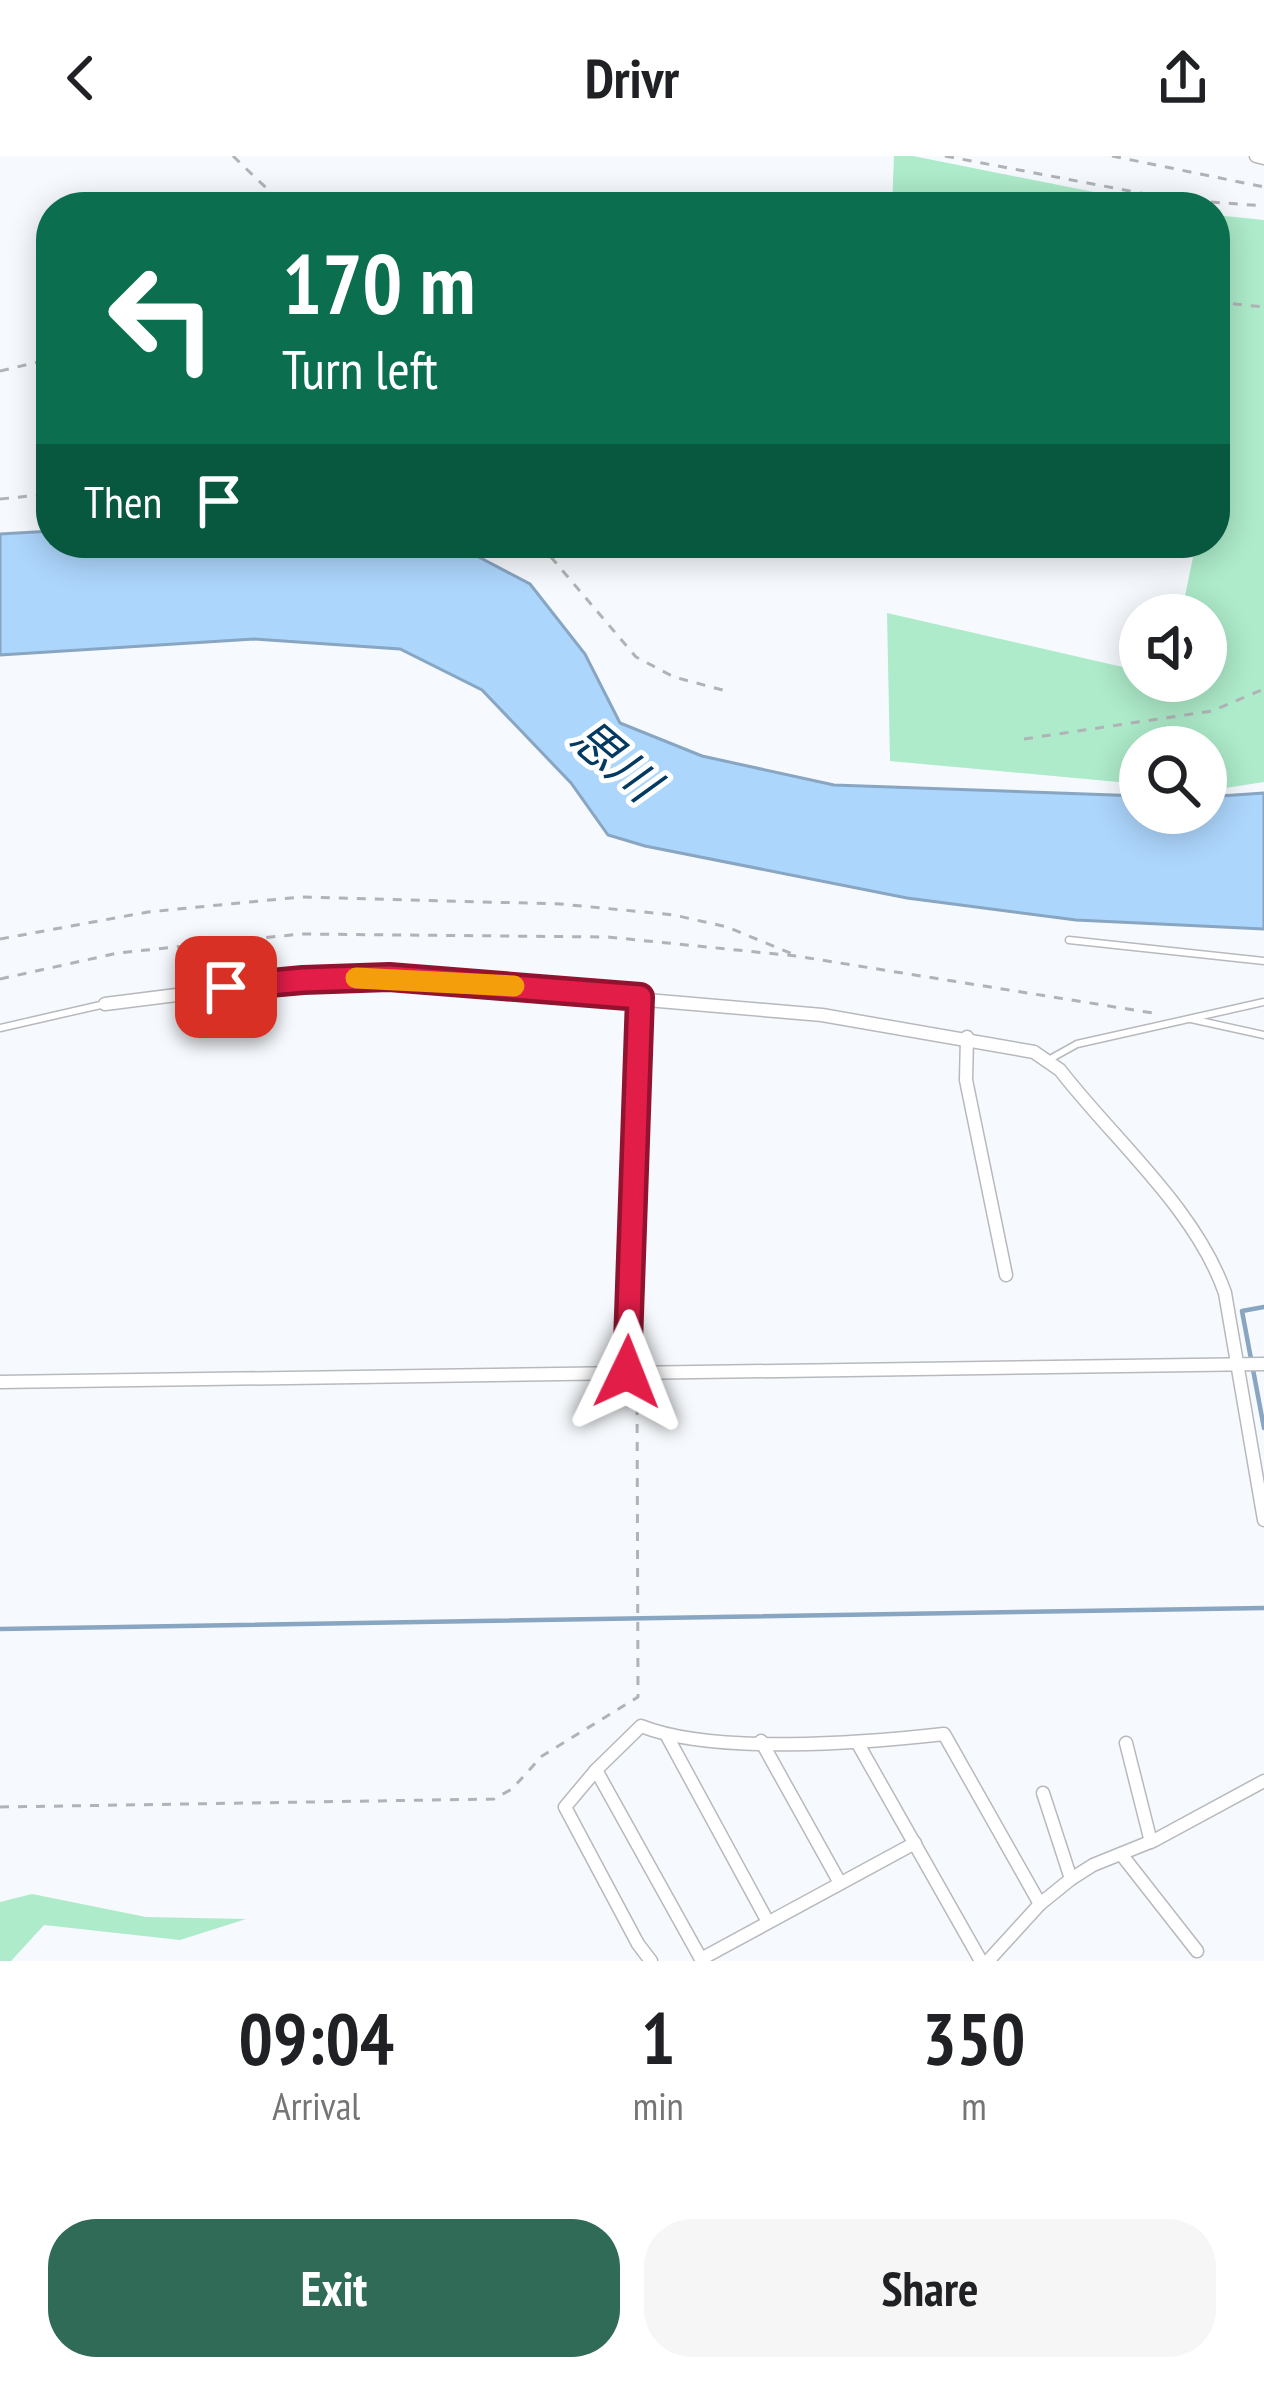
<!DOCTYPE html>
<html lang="en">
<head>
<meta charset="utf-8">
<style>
	:root { --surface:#fff; --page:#f6f6f6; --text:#202124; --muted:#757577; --accent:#2f6b56 }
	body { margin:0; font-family:"PT Sans Narrow","Noto Sans JP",sans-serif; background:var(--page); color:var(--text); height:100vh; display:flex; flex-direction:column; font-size:45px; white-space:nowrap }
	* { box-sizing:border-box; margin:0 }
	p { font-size:39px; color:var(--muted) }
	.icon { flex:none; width:66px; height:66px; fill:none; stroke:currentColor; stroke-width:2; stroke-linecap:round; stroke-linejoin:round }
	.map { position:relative; height:1805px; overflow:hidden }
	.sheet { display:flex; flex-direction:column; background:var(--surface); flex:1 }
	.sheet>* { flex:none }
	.top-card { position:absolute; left:36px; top:36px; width:1194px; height:366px; border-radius:48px; box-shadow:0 6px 30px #0003; background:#0b6e4f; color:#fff; overflow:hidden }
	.controls { position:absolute; left:1119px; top:438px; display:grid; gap:24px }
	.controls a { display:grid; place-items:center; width:108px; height:108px; border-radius:50%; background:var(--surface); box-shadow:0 6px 30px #0003; font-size:60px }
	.pin { position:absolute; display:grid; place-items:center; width:102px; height:102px; color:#fff; margin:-51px; border-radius:24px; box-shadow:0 6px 18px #0006 }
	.me { position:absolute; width:132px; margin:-66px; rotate:2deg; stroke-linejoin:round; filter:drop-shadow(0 0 9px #0008) }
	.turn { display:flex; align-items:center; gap:42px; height:252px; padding:0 48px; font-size:54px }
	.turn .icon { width:156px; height:156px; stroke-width:2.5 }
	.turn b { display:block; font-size:84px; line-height:102px }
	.then { display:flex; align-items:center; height:114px; padding:0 48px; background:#0003; gap:24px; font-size:45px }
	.eta { display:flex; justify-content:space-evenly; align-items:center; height:204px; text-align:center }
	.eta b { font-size:72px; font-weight:700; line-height:84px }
	.primary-button { display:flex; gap:24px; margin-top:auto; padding:24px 48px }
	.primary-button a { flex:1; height:138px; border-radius:48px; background:var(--accent); color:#fff; font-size:48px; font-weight:700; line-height:138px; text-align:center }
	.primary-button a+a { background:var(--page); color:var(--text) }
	header { display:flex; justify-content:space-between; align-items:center; height:156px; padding:0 48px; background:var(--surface); font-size:54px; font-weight:700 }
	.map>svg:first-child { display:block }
	.green { fill:#adebca }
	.water { fill:#add6fd; stroke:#88a5c1; stroke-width:3 }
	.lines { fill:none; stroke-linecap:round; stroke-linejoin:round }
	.stream { stroke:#88a5c1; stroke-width:4.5 }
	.service-casing { stroke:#b7b9bd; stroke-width:9 }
	.minor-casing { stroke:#b7b9bd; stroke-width:15 }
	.path { stroke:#b1b3b6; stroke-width:3; stroke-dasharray:9 9; stroke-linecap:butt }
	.service { stroke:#fff; stroke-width:6 }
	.minor { stroke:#fff; stroke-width:12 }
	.route-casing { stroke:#92132f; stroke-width:30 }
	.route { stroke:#e11d48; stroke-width:21 }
	.slow { stroke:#f59e0b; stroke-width:21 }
	.labels { text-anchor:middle; stroke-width:10; stroke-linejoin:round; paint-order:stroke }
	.water-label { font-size:48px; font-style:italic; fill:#033a62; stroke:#fff }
</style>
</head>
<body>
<header><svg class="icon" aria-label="back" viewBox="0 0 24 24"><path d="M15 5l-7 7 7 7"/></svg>Drivr<svg class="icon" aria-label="share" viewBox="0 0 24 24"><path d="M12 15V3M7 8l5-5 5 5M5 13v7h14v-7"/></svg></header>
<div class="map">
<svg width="1264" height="1805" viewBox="0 0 1264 1805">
	<rect width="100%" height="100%" fill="#f6f9fd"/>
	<!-- green -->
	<g class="green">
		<path d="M894,0h19l256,51h-277z"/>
		<path d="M1215,59l49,5v562l-58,9v-44h-66v37l-250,-23 -3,-148 253,58v10h66v-66h-25l15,-72h19v-90l10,-50 -10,-9z"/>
		<path d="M32,1738l114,23 100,2 -66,21 -136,-15 -33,36h-11v-59z"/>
	</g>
	<!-- water -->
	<path class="water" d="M51,375v12h360l62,11 57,30 55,70 35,69 82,33 132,29 306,11v17h66v-16l58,-4v136l-188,-9 -169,-22 -262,-52 -37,-11 -37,-52 -89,-93 -82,-41 -146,-10 -254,16v-121z"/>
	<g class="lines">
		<!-- stream -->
		<g class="stream">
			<path d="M1264,1151l-22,4 22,117"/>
			<path d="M0,1473l1264,-21"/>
		</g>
		<defs>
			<g id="service">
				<path d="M1069,784l195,21"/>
				<path d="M1191,863l73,16"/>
				<path d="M0,872l105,-24"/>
				<path d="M1050,903l27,-15 187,-42"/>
			</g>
			<g id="minor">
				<path d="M1256,0l8,2"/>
				<path d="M105,848l198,-25 87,-1 432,37 212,37 26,18c54,70 136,139 165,223l39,227"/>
				<path d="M967,881l-1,43 40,195"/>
				<path d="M627,1216l13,-375"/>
				<path d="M0,1226l1264,-18"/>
				<path d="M667,1580l101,186"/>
				<path d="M761,1585l79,142"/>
				<path d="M857,1586l124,219"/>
				<path d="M1126,1587l25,99"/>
				<path d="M596,1614l-31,37 73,137 13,17"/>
				<path d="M1043,1637l28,86"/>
				<path d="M915,1687l-214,116 -105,-189 45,-44c73,29 223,17 303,8l96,170"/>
				<path d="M1121,1698l76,97"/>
				<path d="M988,1805l52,-57 31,-25 22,-14 62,-25 109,-59"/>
			</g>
		</defs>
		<!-- service casing -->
		<use href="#service" class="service-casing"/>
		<!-- minor casing -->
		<use href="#minor" class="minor-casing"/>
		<!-- path -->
		<g class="path">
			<path d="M233,0l53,51"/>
			<path d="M945,0l227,43 92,7"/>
			<path d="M1112,0l152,31"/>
			<path d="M1215,146l49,5"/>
			<path d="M0,215l51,-12"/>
			<path d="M0,343l51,-5"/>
			<path d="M539,387l97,114 38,20 56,15"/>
			<path d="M1024,583l188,-28 52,-22"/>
			<path d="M0,783l148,-27 153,-15 260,7 113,11 53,12 68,28"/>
			<path d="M0,823l118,-26 182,-19 308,3 188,19 363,58"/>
			<path d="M0,1651l494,-8 18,-10 30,-33 96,-59 -1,-310"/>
		</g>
		<!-- service -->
		<use href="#service" class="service"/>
		<!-- minor -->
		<use href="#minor" class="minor"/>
	</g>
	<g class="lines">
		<defs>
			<path id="route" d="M226,831l77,-7 86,-3 251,20 -13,375"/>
		</defs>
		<!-- route casing -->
		<use href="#route" class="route-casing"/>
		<!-- route -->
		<use href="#route" class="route"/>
		<!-- slow -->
		<path class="slow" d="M356,822l158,8"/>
	</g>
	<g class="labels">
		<!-- water labels -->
		<g class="water-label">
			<text transform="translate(615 604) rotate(40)" y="17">思川</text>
		</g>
	</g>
</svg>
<div class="controls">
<a><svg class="icon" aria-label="sound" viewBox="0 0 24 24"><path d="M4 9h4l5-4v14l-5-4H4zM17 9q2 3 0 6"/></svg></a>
<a><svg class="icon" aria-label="search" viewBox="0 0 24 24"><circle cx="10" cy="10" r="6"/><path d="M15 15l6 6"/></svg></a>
</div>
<div class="pin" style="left:226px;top:831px;background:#d93025"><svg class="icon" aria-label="arrive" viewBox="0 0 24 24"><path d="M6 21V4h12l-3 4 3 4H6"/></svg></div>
<svg class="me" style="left:627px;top:1216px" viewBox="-20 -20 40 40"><path d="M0-17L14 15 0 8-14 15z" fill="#e11d48" stroke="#fff" stroke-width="4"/></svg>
<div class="top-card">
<div class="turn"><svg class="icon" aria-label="left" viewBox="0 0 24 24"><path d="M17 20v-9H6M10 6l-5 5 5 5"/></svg><div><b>170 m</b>Turn left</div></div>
<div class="then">Then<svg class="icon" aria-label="arrive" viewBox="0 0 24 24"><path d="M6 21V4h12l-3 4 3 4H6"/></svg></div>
</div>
</div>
<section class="sheet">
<div class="eta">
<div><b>09:04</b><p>Arrival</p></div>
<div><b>1</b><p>min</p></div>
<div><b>350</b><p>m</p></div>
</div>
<div class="primary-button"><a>Exit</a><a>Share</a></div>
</section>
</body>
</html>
